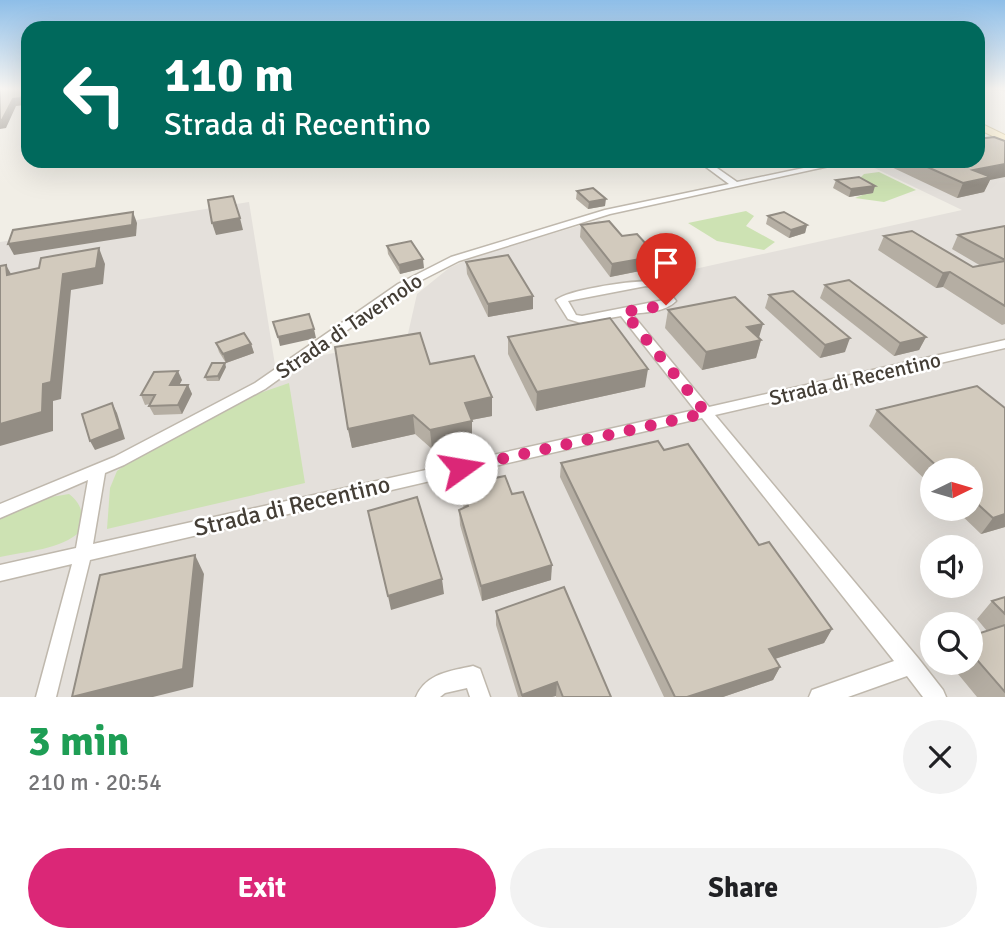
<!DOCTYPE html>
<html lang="en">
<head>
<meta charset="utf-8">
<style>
	:root { --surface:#fff; --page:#f2f2f2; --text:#202124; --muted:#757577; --accent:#db2777 }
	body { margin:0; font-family:Signika,sans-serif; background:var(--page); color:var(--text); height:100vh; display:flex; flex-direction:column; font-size:26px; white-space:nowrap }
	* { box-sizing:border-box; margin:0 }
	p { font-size:23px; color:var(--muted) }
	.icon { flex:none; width:38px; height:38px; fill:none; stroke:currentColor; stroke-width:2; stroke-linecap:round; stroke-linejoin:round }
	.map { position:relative; height:697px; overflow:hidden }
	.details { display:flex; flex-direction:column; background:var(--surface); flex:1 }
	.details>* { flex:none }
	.banner { position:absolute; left:21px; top:21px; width:964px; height:147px; border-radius:21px; box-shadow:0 7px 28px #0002; background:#00695c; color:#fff; overflow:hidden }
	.needle { width:46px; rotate:85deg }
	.tools { position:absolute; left:920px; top:458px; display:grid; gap:14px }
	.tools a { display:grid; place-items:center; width:63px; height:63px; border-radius:50%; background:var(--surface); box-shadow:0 7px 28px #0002; font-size:35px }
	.pin { position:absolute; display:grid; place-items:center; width:60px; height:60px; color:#fff; margin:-72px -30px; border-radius:50% 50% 50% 0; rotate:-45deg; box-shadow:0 0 7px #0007 }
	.pin .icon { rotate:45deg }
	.me { position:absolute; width:77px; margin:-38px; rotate:77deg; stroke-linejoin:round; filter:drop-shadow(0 0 5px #0008) }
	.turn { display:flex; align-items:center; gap:24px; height:147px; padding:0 28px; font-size:32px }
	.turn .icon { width:91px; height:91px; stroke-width:2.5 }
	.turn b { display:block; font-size:49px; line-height:60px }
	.round { display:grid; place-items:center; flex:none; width:74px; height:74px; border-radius:37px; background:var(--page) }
	.summary { display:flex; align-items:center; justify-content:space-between; height:119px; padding:0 28px }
	h1 { font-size:42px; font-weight:700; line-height:52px; color:#1e9e55 }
	.cta { display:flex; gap:14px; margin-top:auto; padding:14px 28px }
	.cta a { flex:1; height:80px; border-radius:42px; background:var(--accent); color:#fff; font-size:28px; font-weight:700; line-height:80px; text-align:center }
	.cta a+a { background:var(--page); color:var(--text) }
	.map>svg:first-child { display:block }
	.industrial { fill:#e4e0db; fill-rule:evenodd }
	.green { fill:#cde2b3 }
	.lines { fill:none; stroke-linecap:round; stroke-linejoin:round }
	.street-casing { stroke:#bfb8ad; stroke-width:3 }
	.secondary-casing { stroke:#cdc09a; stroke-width:2 }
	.street { fill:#fff; fill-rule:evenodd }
	.secondary { fill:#f9edc9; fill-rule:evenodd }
	.wall { fill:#b5aea3 }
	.shaded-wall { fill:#938d84 }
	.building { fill:#d2cabd; stroke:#938d84; stroke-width:2 }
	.route { stroke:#db2777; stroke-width:12; stroke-dasharray:0 21.6 }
	.labels { text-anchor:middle; stroke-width:5; stroke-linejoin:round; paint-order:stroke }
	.street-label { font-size:21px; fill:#443e36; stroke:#fff }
	.near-street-label { font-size:24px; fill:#443e36; stroke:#fff }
</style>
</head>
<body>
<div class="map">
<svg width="1005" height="697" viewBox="0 0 1005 697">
	<rect width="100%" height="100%" fill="#f1eee6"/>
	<!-- industrial -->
	<path class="industrial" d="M1005,146v551h-1005v-455l249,-40 26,163 132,-27 10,-44 32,-26 26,-12 124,-36 82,52 281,-62 -102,-49h118zM933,471h38v38h-38zM933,548h38v38h-38zM933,625h38v38h-38z"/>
	<!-- green -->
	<g class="green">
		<path d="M879,172l37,18 -32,12 -29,-4 17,-7 -13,-12 5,-5z"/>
		<path d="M746,211l8,5 -8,10 29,16 -11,8 -47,-9 -29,-18z"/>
		<path d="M289,383l16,100 -198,46 3,-41 7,-17 19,-14 121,-63z"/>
		<path d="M69,494c14,11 14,20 12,37 -21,19 -54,20 -81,26v-43l51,-17z"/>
	</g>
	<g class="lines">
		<defs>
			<g id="street">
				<path d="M995,88h10v2z"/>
				<path d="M698,161h9l30,21 100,-21h15l-242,53 -151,47 -53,27 -141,101 -141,76 -19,8 -12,71 602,-134 -74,-94 -40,7 -13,-4 -12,-19c13,-11 87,-22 105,-18l15,19c-11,11 -29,11 -44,13l77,93 296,-67v8l-290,67 203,243 25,32 3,7h-23l-16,-21 -59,21h-39l3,-7 82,-29 -192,-243 -612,142 -34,137h-20l36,-133 -72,17v-16l76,-17 12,-68 -88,38v-14l114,-47 141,-74 143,-99 53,-27 154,-47 124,-26zM646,286l8,1 10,13 -82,16 -6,-1 -8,-14z"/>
				<path d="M473,666l7,3 10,28h-20l-3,-9 -22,5 -5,4h-24c10,-24 35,-26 57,-31z"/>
			</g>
			<path id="secondary" d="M978,122l27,13v7l-27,-13z"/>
		</defs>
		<!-- street casing -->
		<use href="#street" class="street-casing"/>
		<!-- secondary casing -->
		<use href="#secondary" class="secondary-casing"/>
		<!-- street -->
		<use href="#street" class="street"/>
		<!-- secondary -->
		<use href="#secondary" class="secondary"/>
	</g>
	<!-- wall -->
	<g class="wall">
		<path d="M886,161h92l12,19 -6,12 -27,6 -72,-34z"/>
		<path d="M836,180l37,13 -24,4 -16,-9z"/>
		<path d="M577,191l28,15 -17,3 -12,-10z"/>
		<path d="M768,216l39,9 -2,8 -16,5 -23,-14z"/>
		<path d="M581,225l41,11 35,20 -2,12 -45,9 -30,-40z"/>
		<path d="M1005,226v98l-3,1 -59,-38 -7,1 -58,-38 6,-14 89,31 8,-1 -29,-17 6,-14z"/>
		<path d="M387,246l37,22 -24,6 -12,-20z"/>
		<path d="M466,262l67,47 -45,8 -21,-43z"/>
		<path d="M825,285l101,52 -7,13 -25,6 -74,-58z"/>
		<path d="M769,295l76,57 -25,6 -55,-50z"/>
		<path d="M668,310l91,28 2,2 -5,18 -54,12 -37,-42z"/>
		<path d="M508,337l137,50 -109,24 -28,-57z"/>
		<path d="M216,343l35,1 3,9 -28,10 -7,-11z"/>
		<path d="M430,364l62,33v19l-21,4 1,20 -40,9 -17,-15 -63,14 -4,-19z"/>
		<path d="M226,367l-7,14h-12l-2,-4z"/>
		<path d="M182,380l-3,5h9l4,9 -10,20 -28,1 -5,-9 1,-2 -5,1 -4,-10z"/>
		<path d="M1005,408v119l-24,7 -26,-25h16v-38h-38v16l-64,-61 8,-16z"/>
		<path d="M664,450l95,95 73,84 -8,14 -49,16 5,8 -7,13 -50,17h-59l-104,-220 1,-14z"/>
		<path d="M460,485l52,9 39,86 -69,21 -22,-76 -1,-15 5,-2 -3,-8z"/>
		<path d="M1005,597v100h-28l-28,-34h22v-27l16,-5 -10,-12 15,-18z"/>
		<path d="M496,611l115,86h-55v-1l-4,1h-34l-22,-72z"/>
	</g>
	<!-- shaded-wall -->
	<g class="shaded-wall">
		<path d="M25,88h3v7l-3,10 -9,1 -10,22 -6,1v-9l13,-21z"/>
		<path d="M1005,164v13l-15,3 -6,12 -27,6 6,-15 10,-13z"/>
		<path d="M875,186l-2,7 -24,4 2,-8z"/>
		<path d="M606,199l-1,7 -17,3 1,-7z"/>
		<path d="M133,212l4,11 -1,13 -122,19 -6,-11z"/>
		<path d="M240,218l3,12 -27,5 -4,-12z"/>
		<path d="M807,225l-2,8 -16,5 2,-8z"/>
		<path d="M99,248l6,16 -2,20 -32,6 -10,109 -8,2v30l-53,15v-22l43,-40 20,-110z"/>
		<path d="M657,256l-2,12 -45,9 2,-13z"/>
		<path d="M423,259l1,9 -24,6 -1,-9z"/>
		<path d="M6,265l9,16 -8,-6z"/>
		<path d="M950,272l-7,15 -7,1 7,-15z"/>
		<path d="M533,296v13l-45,8v-13z"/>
		<path d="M763,324l-5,17 3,-1 -5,18 -54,12 4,-18 41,-25z"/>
		<path d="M314,329l2,9 -36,8 -2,-9z"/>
		<path d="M926,337l-7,13 -25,6 6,-13z"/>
		<path d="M850,338l-5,14 -25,6 5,-13z"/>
		<path d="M251,344l3,9 -28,10 -3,-9z"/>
		<path d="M225,363l1,4 -7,14 -1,-5z"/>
		<path d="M648,369l-3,18 -109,24 1,-19z"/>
		<path d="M178,371l4,9 -8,15 -4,-10z"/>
		<path d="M188,385l4,9 -10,20 -4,-9z"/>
		<path d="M492,397v19l-26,5 -1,-18z"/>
		<path d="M112,403l5,10 8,26 -30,11 -5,-9z"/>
		<path d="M413,415l2,19 -63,14 -4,-19z"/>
		<path d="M472,421v19l-40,9 -2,-19z"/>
		<path d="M1005,514v13l-24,7 12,-16z"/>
		<path d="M195,555l9,19 -11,113 -40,10h-80z"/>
		<path d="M552,565l-1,15 -69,21 -1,-15z"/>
		<path d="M442,579l2,15 -53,16 -3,-14z"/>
		<path d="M832,629l-8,14 -62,20 7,-14z"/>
		<path d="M780,667l-7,13 -50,17h-36z"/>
		<path d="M557,682l-1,14 -4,1h-30v-2z"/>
	</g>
	<!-- building -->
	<g class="building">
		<path d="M0,88h25l-4,10 -8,1 -11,21h-2z"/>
		<path d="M994,137l11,4v23l-32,6 18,7 -28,6 -49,-22h64v-22z"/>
		<path d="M859,177l16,9 -24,3 -15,-9z"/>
		<path d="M593,188l13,11 -17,3 -12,-11z"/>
		<path d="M233,196l7,22 -28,5 -4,-23z"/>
		<path d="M133,212l-1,13 -124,19 5,-14z"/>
		<path d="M784,212l23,13 -16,5 -23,-14z"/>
		<path d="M609,221l13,15 15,-2 20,22 -45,8 -31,-39z"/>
		<path d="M1005,226v34l-47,-25z"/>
		<path d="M912,231l61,36 32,-6v45l-55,-34 -7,1 -59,-37z"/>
		<path d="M411,241l12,18 -24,6 -12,-19z"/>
		<path d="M99,248l-3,20 -33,6 -12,108 -8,2 -1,28 -42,12v-158l6,-1 1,10 32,-7 2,-10z"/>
		<path d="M508,255l25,41 -45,8 -22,-42z"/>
		<path d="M849,280l77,57 -26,6 -75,-58z"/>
		<path d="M793,291l57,47 -25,7 -56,-50z"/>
		<path d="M735,297l28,27 -16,3 14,13 -55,12 -38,-42z"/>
		<path d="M309,314l5,15 -36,8 -5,-15z"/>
		<path d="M610,318l38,51 -111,23 -29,-55z"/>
		<path d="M244,333l7,11 -28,10 -7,-11z"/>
		<path d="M420,333l10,31 44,-8 18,41 -27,6 7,18 -42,9 -17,-15 -65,14 -13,-82z"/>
		<path d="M212,363h13l-7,13 -13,1z"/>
		<path d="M178,371l-8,14h18l-10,20 -29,1 6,-11h-14l13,-23z"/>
		<path d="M977,386l28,22v106l-12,4 -22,-20v-27h-29l-65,-61z"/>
		<path d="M112,403l8,26 -30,12 -8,-27z"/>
		<path d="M658,441l6,9 24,-6 71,101 10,-3 63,87 -63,20 11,18 -93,30h-12l-114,-234z"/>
		<path d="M505,476l7,18 11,-2 29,73 -71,21 -22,-76 9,-4 -8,-21z"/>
		<path d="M417,497l25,82 -54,17 -20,-85z"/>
		<path d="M195,555l-12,114 -111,28 28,-122z"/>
		<path d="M564,587l47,110h-48l-6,-15 -35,13 -26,-84z"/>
		<path d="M1005,597v17l-13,-13z"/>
		<path d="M1005,625v67l-34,-39v-17z"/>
	</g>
	<!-- sky -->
	<linearGradient id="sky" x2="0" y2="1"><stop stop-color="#8ebee8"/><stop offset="0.48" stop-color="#f9f7f4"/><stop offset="1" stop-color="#f9f7f4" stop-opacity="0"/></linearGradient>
	<rect width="1005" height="185" fill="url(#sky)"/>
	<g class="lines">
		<!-- route -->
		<path class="route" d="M461,468l245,-55 -82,-101 42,-7"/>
	</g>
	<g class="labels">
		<!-- street labels -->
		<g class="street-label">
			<text transform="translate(349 326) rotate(-34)" y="7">Strada di Tavernolo</text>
			<text transform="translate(855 379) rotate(-13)" y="7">Strada di Recentino</text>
		</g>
		<!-- near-street labels -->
		<g class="near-street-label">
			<text transform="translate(292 506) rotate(-13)" y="8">Strada di Recentino</text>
		</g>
	</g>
</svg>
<div class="tools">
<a><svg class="needle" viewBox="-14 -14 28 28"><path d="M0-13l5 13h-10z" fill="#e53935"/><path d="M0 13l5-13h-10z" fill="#757577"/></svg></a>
<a><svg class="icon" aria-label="sound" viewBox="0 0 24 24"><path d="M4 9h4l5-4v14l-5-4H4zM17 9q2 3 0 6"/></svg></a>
<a><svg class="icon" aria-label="search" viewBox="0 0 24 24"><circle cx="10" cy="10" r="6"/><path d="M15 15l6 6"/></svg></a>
</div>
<div class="pin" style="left:666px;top:305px;background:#d93025"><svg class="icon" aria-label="arrive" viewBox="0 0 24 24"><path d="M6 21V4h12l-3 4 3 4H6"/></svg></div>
<svg class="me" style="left:461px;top:468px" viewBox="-20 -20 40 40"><circle r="19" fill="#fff"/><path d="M0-13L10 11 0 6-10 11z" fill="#db2777"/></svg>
<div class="banner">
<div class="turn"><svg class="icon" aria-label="left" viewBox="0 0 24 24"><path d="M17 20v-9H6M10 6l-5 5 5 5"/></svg><div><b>110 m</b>Strada di Recentino</div></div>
</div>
</div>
<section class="details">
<div class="summary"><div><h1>3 min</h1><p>210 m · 20:54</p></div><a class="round"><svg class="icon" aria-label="close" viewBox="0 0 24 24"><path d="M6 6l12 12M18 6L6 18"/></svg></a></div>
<div class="cta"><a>Exit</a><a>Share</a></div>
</section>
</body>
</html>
